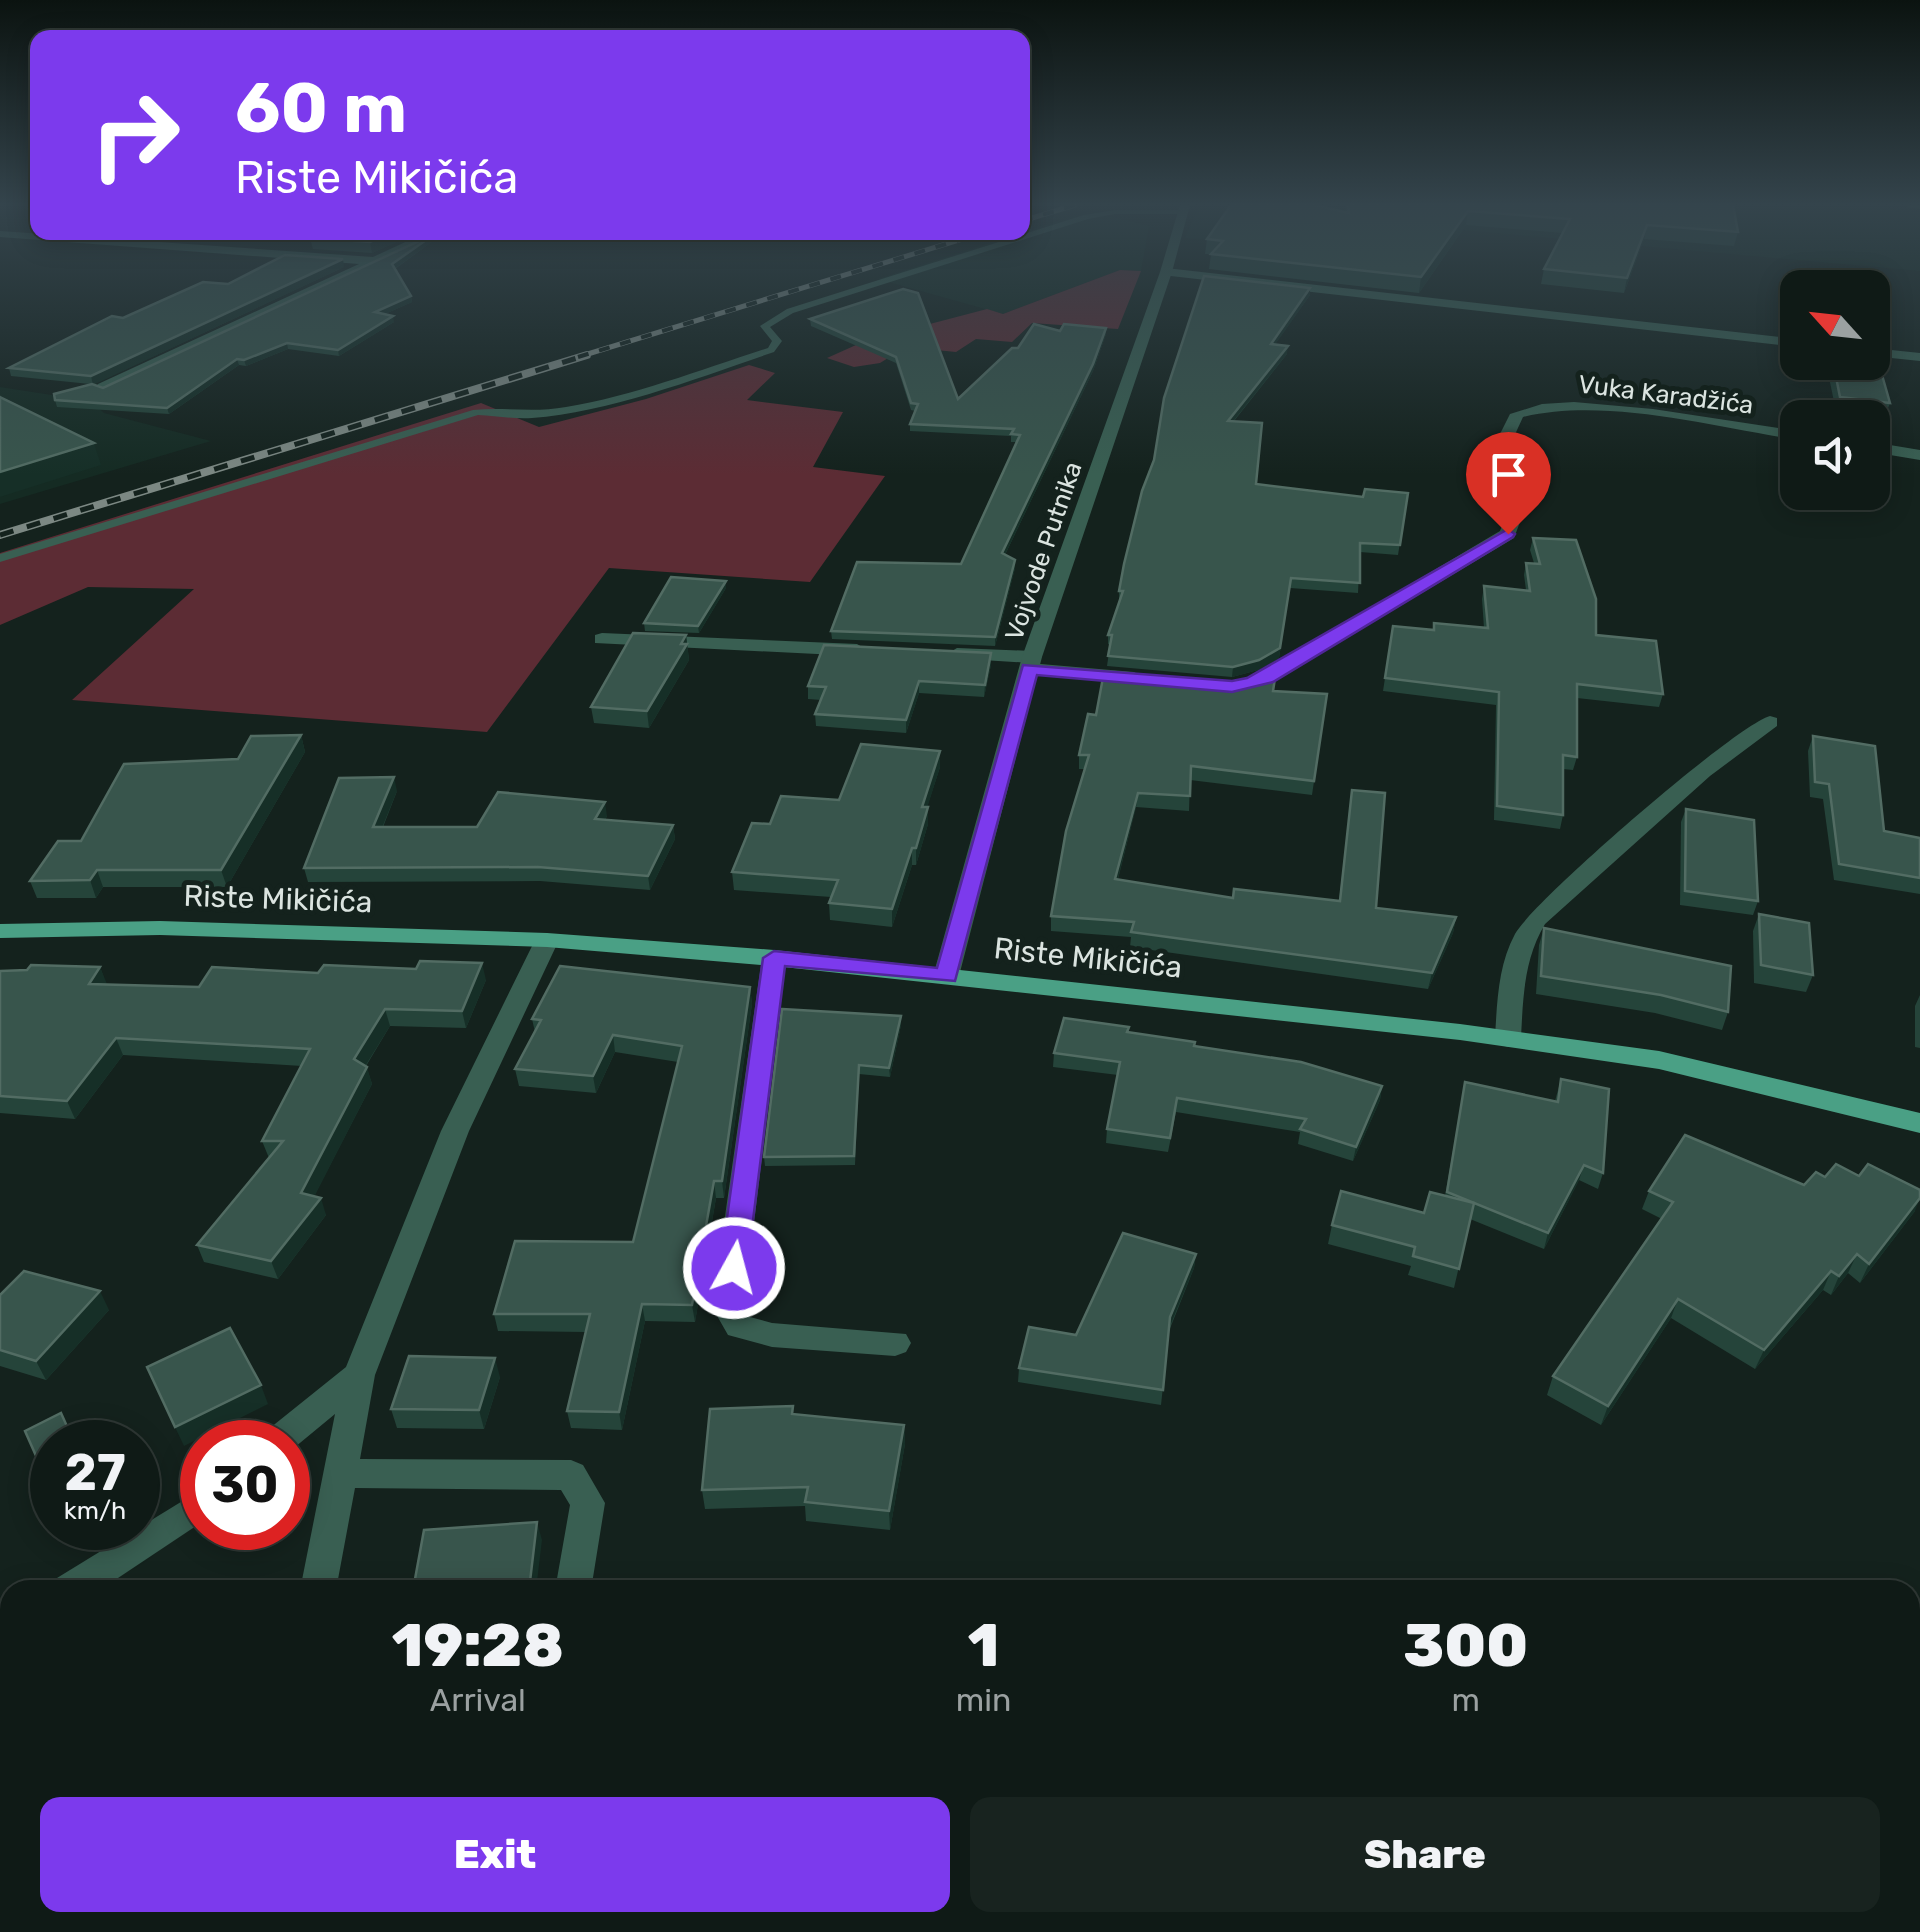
<!DOCTYPE html>
<html lang="en">
<head>
<meta charset="utf-8">
<style>
	:root { --surface:#0f1a16; --page:#18231f; --text:#f1f3f6; --muted:#9ba1a1; --line:#2f3835; --accent:#7c3aed }
	body { margin:0; font-family:Rubik,sans-serif; background:var(--page); color:var(--text); height:100vh; display:flex; flex-direction:column; font-size:38px; white-space:nowrap }
	* { box-sizing:border-box; margin:0 }
	p { font-size:32px; color:var(--muted) }
	.icon { flex:none; width:55px; height:55px; fill:none; stroke:currentColor; stroke-width:2; stroke-linecap:round; stroke-linejoin:round }
	.map { position:relative; flex:1; overflow:hidden }
	.sheet { position:absolute; left:0px; top:1580px; width:1920px; height:352px; display:flex; flex-direction:column; background:var(--surface); border-radius:30px 30px 0 0; box-shadow:0 5px 25px #0003,0 0 0 2px var(--line) }
	.sheet>* { flex:none }
	.top-card { position:absolute; left:30px; top:30px; width:1000px; height:210px; border-radius:20px; box-shadow:0 5px 25px #0003,0 0 0 2px var(--line); background:#7c3aed; color:#fff; overflow:hidden }
	.needle { width:65px; rotate:297deg }
	.fabs { position:absolute; left:1780px; top:270px; display:grid; gap:20px }
	.fabs a { display:grid; place-items:center; width:110px; height:110px; border-radius:20px; background:var(--surface); box-shadow:0 5px 25px #0003,0 0 0 2px var(--line); font-size:50px }
	.speed { position:absolute; left:30px; top:1420px; display:flex; gap:20px; font-size:50px; font-weight:700; text-align:center }
	.speed>* { display:grid; place-content:center; width:130px; height:130px; border-radius:50%; background:var(--surface); box-shadow:0 5px 25px #0003,0 0 0 2px var(--line); line-height:1 }
	.speed small { font-size:25px; font-weight:400 }
	.speed .limit { border:15px solid #d22; background:#fff; color:#111 }
	.pin { position:absolute; display:grid; place-items:center; width:85px; height:85px; color:#fff; margin:-102px -42px; border-radius:50% 50% 50% 0; rotate:-45deg; box-shadow:0 0 10px #0007 }
	.pin .icon { rotate:45deg }
	.me { position:absolute; width:110px; margin:-55px; rotate:7deg; stroke-linejoin:round; filter:drop-shadow(0 0 8px #0008) }
	.turn { display:flex; align-items:center; gap:35px; height:210px; padding:0 40px; font-size:45px }
	.turn .icon { width:130px; height:130px; stroke-width:2.5 }
	.turn b { display:block; font-size:70px; line-height:85px }
	.eta { display:flex; justify-content:space-evenly; align-items:center; height:170px; text-align:center }
	.eta b { font-size:60px; font-weight:800; line-height:70px }
	.action { display:flex; gap:20px; margin-top:auto; padding:20px 40px }
	.action a { flex:1; height:115px; border-radius:20px; background:var(--accent); color:#fff; font-size:40px; font-weight:800; line-height:115px; text-align:center }
	.action a+a { background:var(--page); color:var(--text) }
	.map>svg:first-child { display:block }
	.built { fill:#152b23 }
	.green { fill:#5c2c34 }
	.lines { fill:none; stroke-linecap:round; stroke-linejoin:round }
	.service { fill:#395f52; fill-rule:evenodd }
	.minor { fill:#395f52; fill-rule:evenodd }
	.tertiary { fill:#395f52; fill-rule:evenodd }
	.primary { fill:#4aa085; fill-rule:evenodd }
	.rail-far1-casing { stroke:#7c8883; stroke-width:5 }
	.rail-casing { stroke:#7c8883; stroke-width:8 }
	.rail-far1 { stroke:#14221d; stroke-width:4; stroke-dasharray:11; stroke-linecap:butt }
	.rail { stroke:#14221d; stroke-width:5; stroke-dasharray:14; stroke-linecap:butt }
	.wall { fill:#25443a }
	.shaded-wall { fill:#162f27 }
	.building { fill:#38554c; stroke:#526c63; stroke-width:2.5 }
	.route { fill:#7c3aed; stroke:#51269a; stroke-width:2.5 }
	.labels { text-anchor:middle; stroke-width:10; stroke-linejoin:round; paint-order:stroke }
	.far-street-label { font-size:25px; fill:#dbe4e0; stroke:#14221d }
	.street-label { font-size:30px; fill:#dbe4e0; stroke:#14221d }
</style>
</head>
<body>
<div class="map">
<svg width="1920" height="1932" viewBox="0 0 1920 1932">
	<rect width="100%" height="100%" fill="#14221d"/>
	<!-- built -->
	<g class="built">
		<path d="M1199,205l71,7 8,-7h591l51,7v59l-569,-51 -12,33 -154,-15z"/>
		<path d="M1089,211l60,15 -8,45 -21,-1 -117,44 -125,-35z"/>
		<path d="M0,387l91,14 13,12 107,28 -211,63z"/>
	</g>
	<!-- green -->
	<g class="green">
		<path d="M1120,270l21,1 -23,58 -86,-6 -20,19 -36,-3 -20,13 -50,-5 -26,16 -26,4 -27,-9 38,-17 122,-32 16,5z"/>
		<path d="M749,365l26,8 -28,27 96,12 -30,55 72,9 -75,106 -201,-14 -122,164 -415,-32 122,-111 -106,-2 -88,38v-72l481,-150 58,24 107,-28z"/>
	</g>
	<g class="lines">
		<!-- service -->
		<path class="service" d="M1115,210h66l4,2 -4,2h-66l-27,5 -295,94 -23,14 12,14 -8,11c-74,25 -163,60 -242,66 -18,1 -36,-2 -54,-3l-478,147v-8l473,-144c32,-3 61,3 93,-3 68,-11 136,-38 202,-59l4,-7 -12,-15 27,-17 297,-94z"/>
		<!-- minor -->
		<g class="minor">
			<path d="M0,231l373,26 54,-25h15l-339,159 -7,-4 2,-3 261,-120 -359,-27z"/>
			<path d="M1166,268l632,71v8l-636,-72z"/>
			<path d="M1872,348l48,5v8l-48,-5z"/>
			<path d="M1574,402l79,7 145,22v9c-84,-13 -192,-43 -275,-23l-17,37 17,60 -9,24 -241,144 -25,8 -7,-2v-8l18,-6 241,-143 7,-17 -17,-60 20,-40 32,-10z"/>
			<path d="M1872,442l48,8v10l-48,-8z"/>
			<path d="M602,633l255,11 10,6 -10,6 -262,-13v-8z"/>
			<path d="M957,648l75,3 10,6 -10,6 -82,-5 -3,-4z"/>
			<path d="M1029,663l105,9 10,6 -10,6 -112,-11v-8z"/>
			<path d="M1770,716l7,2v8l-67,50 -165,148c-21,35 -22,74 -24,114l-13,9 -9,-3 -4,-6c2,-35 3,-73 20,-104 18,-33 221,-209 255,-218z"/>
			<path d="M547,933l12,7 -90,191 -94,244 -15,84 211,1 12,5 22,38 -14,87h-36l15,-85 -9,-15 -206,-2 -19,102h-36l35,-176 -46,38 -1,-10h-28l5,-10 81,-65 95,-236 94,-191z"/>
			<path d="M774,950l12,8 -42,348 6,11 22,6 134,11 5,9 -5,9 -11,4 -123,-9 -44,-12 -16,-28 50,-349z"/>
			<path d="M202,1489v33l-102,68h-48l5,-12z"/>
			<path d="M10,1611v36l-10,4v-36z"/>
		</g>
		<!-- tertiary -->
		<g class="tertiary">
			<path d="M1180,205h10l-18,67 -130,385 -83,319 -13,8 -9,-2 -4,-6 89,-319 138,-385z"/>
			<path d="M1907,205h13v4l-12,-2z"/>
		</g>
		<!-- primary -->
		<path class="primary" d="M160,921l387,12 227,17 686,74 199,27 261,62v20l-261,-64 -199,-29 -686,-74 -227,-19 -387,-12 -160,3v-14z"/>
		<defs>
			<g id="rail-far1">
				<path d="M1022,221l53,-16"/>
				<path d="M578,357l407,-125"/>
			</g>
			<path id="rail" d="M0,535l587,-180"/>
		</defs>
		<!-- rail-far1 casing -->
		<use href="#rail-far1" class="rail-far1-casing"/>
		<!-- rail casing -->
		<use href="#rail" class="rail-casing"/>
		<!-- rail-far1 -->
		<use href="#rail-far1" class="rail-far1"/>
		<!-- rail -->
		<use href="#rail" class="rail"/>
	</g>
	<!-- wall -->
	<g class="wall">
		<path d="M1345,205h388l5,27 -4,14 -90,-7 -20,54 -83,-9 3,-15 19,-36 -97,-8 -47,68 -210,-24 2,-15h-6l2,-15 139,-27z"/>
		<path d="M414,234l-42,19 -59,-4 -3,-11z"/>
		<path d="M437,238l-42,31 16,27 1,6 -27,12 9,8 -55,34 -51,-7 -42,17 -7,-1 -70,49 -112,-7 -2,-7 35,-16 -79,-8 -2,-8 114,-50 105,-34 116,-17 -250,117 9,4z"/>
		<path d="M1310,288v7l-35,49 12,10 -53,67 22,63 107,13 45,-4 -10,62 -38,-3 -2,41 -68,-5 -11,70 -21,12 -26,7 -125,-11 3,-21 -2,-1v-9l11,-34v-10z"/>
		<path d="M903,289l55,110 60,-51 42,-17 46,3 -13,37 -88,184 10,5v8l-20,78 -163,-7 -1,-8 130,-67 56,-122h-6v-6l-101,-5v-7l5,-13 -4,-1 -15,-47 -85,-37 -1,-7z"/>
		<path d="M1829,362h43l18,41 -5,13 -49,-5 -9,-43z"/>
		<path d="M1533,538l63,97 67,59 -4,13 -82,-9v59l-4,13 -10,-1v46l-3,14 -66,-9 2,-115 -113,-14 10,-65 40,4 1,-7 50,5 -2,-29 2,-13 42,4 -2,-15 2,-12h8l-4,-13z"/>
		<path d="M726,588l-27,45 -54,-2 -1,-8z"/>
		<path d="M686,635l3,25 -40,68 -55,-5 -3,-16z"/>
		<path d="M991,653v12l-7,32 -65,-4 -13,40 -90,-7 -1,-12 6,-14 -13,-1v-13z"/>
		<path d="M1274,691l53,3 -15,101 -122,-15 -1,31 -53,-4 -18,72 115,19 106,3 13,-111 24,118 80,9 -3,16 -25,56 -298,-42 1,-10 -80,-6v-15l34,-147h-6v-14l17,-40z"/>
		<path d="M301,735l4,17 -78,135h-124l-7,11h-59l-7,-17 51,-40 157,-82z"/>
		<path d="M1813,736l71,95 36,7v56l-86,-14 -11,-81 -13,-2 -2,-46z"/>
		<path d="M940,751v16l-13,40 1,17 -12,41h-4l-20,62 -62,-7 -1,-17 2,-6 -97,-7 -2,-18 38,-48 69,-24z"/>
		<path d="M397,791l-14,36h94l130,-11 -2,4 68,5 2,14 -25,51 -110,-9 -232,1 -4,-14z"/>
		<path d="M1686,809l72,92 -5,14 -73,-10 1,-83z"/>
		<path d="M1759,914l54,61 -7,17 -52,-9 -1,-52z"/>
		<path d="M1544,928l184,84 -6,18 -67,-17 -119,-19 3,-49z"/>
		<path d="M100,967l6,17 93,3 119,-14 168,7 -20,48 -76,-2 -24,40 6,18 -58,112 12,19 -48,64 -74,-17 -7,-17 72,-87 -7,-17 40,-75 -179,-11 -48,64 -75,-6v-142z"/>
		<path d="M750,987l2,17 -28,194h-8l-21,124 -50,-1 -23,109 -51,-2 -4,-17 19,-79 -88,-1 -4,-17 139,-72 45,-180 -63,-10 -19,41 -77,-7 -4,-17 20,-37 -3,-13z"/>
		<path d="M1920,995v53l-5,-1v-41z"/>
		<path d="M901,1016v9l-11,52 -31,-3 -4,91 -90,1 -1,-9z"/>
		<path d="M1128,1032l254,54 -2,14 -27,61 -55,-17 2,-12 -124,-20 -8,40 -62,-9 1,-14 11,-54 -65,-8 1,-14z"/>
		<path d="M1561,1079l42,94 -5,16 -19,-9 -35,69 -74,-30 -16,69 -46,-13 3,-9 -83,-22 4,-19 92,-12 21,-17 20,-114 90,19z"/>
		<path d="M1825,1177l90,34 -55,72 -12,-10 -17,22 -8,-5 -68,79 -84,-51 -70,107 -54,-30 6,-19 109,-157 -20,-10 7,-18 155,-6z"/>
		<path d="M1196,1254l-2,14 -25,63 -8,74 -143,-23 1,-14 57,-33z"/>
		<path d="M0,1295l109,15 -63,70 -46,-14z"/>
		<path d="M500,1377l-16,52 -87,-1 -6,-19z"/>
		<path d="M793,1406v8l111,11 1,19 -15,86 -84,-9 -1,-15 -100,3 -3,-19z"/>
	</g>
	<!-- shaded-wall -->
	<g class="shaded-wall">
		<path d="M1468,211l-2,14 -47,68 2,-16z"/>
		<path d="M1647,225l-3,14 -20,54 3,-15z"/>
		<path d="M391,232h23v2l-42,19 -2,-11z"/>
		<path d="M436,233l1,5 -44,32 -1,-6z"/>
		<path d="M343,259l1,8 -251,118 -2,-9z"/>
		<path d="M1310,288v7l-40,57 1,-8z"/>
		<path d="M411,296l1,6 -36,16 -1,-6z"/>
		<path d="M393,316l1,6 -55,34 -1,-6z"/>
		<path d="M1106,328v6l-13,37 -91,190v-8z"/>
		<path d="M287,343l1,6 -42,17 -2,-6z"/>
		<path d="M1288,346l-1,8 -60,75 1,-8z"/>
		<path d="M237,359l2,6 -70,49 -2,-6z"/>
		<path d="M94,443l7,22 -101,32v-25z"/>
		<path d="M1015,560v8l-20,78v-9z"/>
		<path d="M1291,578l-12,80 -21,12 -26,7 1,-10z"/>
		<path d="M726,581v7l-27,45 -1,-7z"/>
		<path d="M686,635l3,25 -40,68 -2,-17z"/>
		<path d="M991,653v12l-7,32 1,-12z"/>
		<path d="M919,681v12l-13,40v-13z"/>
		<path d="M301,735l4,17 -78,135 -6,-17z"/>
		<path d="M940,751v16l-18,57v-17z"/>
		<path d="M394,777l3,14 -20,49 -4,-13z"/>
		<path d="M1138,793l-2,14 -22,87 1,-15z"/>
		<path d="M605,802l2,14 -10,17 -2,-14z"/>
		<path d="M928,807v17l-12,41v-17z"/>
		<path d="M673,825l2,14 -25,51 -2,-14z"/>
		<path d="M912,848v17l-20,62v-18z"/>
		<path d="M97,870l6,17 -7,11 -6,-18z"/>
		<path d="M1456,917l-3,16 -25,56 4,-16z"/>
		<path d="M482,963l4,17 -20,48 -4,-17z"/>
		<path d="M100,967l7,17h-18z"/>
		<path d="M750,987l2,17 -28,194 -2,-17z"/>
		<path d="M385,1009l5,17 -31,50 -5,-17z"/>
		<path d="M901,1016v9l-11,52 -1,-9z"/>
		<path d="M613,1035l2,17 -19,41 -3,-17z"/>
		<path d="M116,1038l7,17 -48,64 -8,-18z"/>
		<path d="M367,1067l5,17 -65,127 -6,-18z"/>
		<path d="M1382,1086l-2,14 -27,61 3,-14z"/>
		<path d="M1584,1165l-5,15 -35,69 4,-16z"/>
		<path d="M714,1181l2,17 -21,124 -3,-17z"/>
		<path d="M321,1198l5,17 -48,64 -7,-18z"/>
		<path d="M1920,1198l-5,13 -55,72 9,-19z"/>
		<path d="M1196,1254l-2,14 -26,63 2,-14z"/>
		<path d="M1857,1254l-9,19 -17,22 8,-19z"/>
		<path d="M1831,1271l-8,19 -68,79 9,-19z"/>
		<path d="M100,1291l9,19 -63,70 -10,-19z"/>
		<path d="M1678,1299l-7,19 -70,107 7,-19z"/>
		<path d="M642,1304l3,17 -23,109 -3,-18z"/>
		<path d="M495,1358l5,19 -16,52 -5,-19z"/>
		<path d="M261,1385l7,19 -84,42 -9,-19z"/>
		<path d="M904,1425l1,19 -15,86 -1,-19z"/>
		<path d="M52,1462v12l-6,3 -5,-10z"/>
		<path d="M537,1522l5,18 -6,50h-7z"/>
		<path d="M94,1922h5l3,10h-5z"/>
		<path d="M682,1922h7l-2,10h-6z"/>
	</g>
	<!-- building -->
	<g class="building">
		<path d="M1231,205h84l34,8 -1,-8h385l5,27 -91,-7 -20,53 -83,-9 26,-50 -102,-8 -47,66 -210,-23 12,-13 -16,-2z"/>
		<path d="M321,232h70l-21,10 -60,-4z"/>
		<path d="M436,233l-44,31 19,32 -36,16 18,4 -55,34 -51,-7 -43,17 -7,-1 -70,49 -112,-8 -1,-6 38,-10 11,4z"/>
		<path d="M285,255l58,4 -252,117 -82,-8 103,-52 11,2 80,-36 25,2z"/>
		<path d="M1204,276l106,12 -39,56 17,2 -60,75 34,2 -6,61 107,13 2,-8 43,4 -8,52 -40,-2v40l-69,-5 -11,70 -21,12 -26,7 -125,-11 4,-21h-4l15,-44h-4l5,-27 18,-73 12,-31 10,-62z"/>
		<path d="M903,289l15,4 40,106 54,-51h6l16,-24 26,7 4,-7 42,4 -13,36 -91,189 13,7 -20,77 -164,-6 26,-69 104,2 59,-129 -9,-1 3,-5 -104,-5 8,-20 -7,-1 -15,-46 -86,-38z"/>
		<path d="M1872,360l6,1 12,42 -50,-6 -7,-35h39z"/>
		<path d="M0,397l94,46 -94,29z"/>
		<path d="M1533,538l43,2 20,59v36l60,6 7,53 -86,-10v73l-14,-2v60l-66,-9 2,-114 -114,-14 8,-52 41,4v-7l54,5 -4,-42 46,5 -4,-28 14,1z"/>
		<path d="M671,577l55,4 -28,45 -54,-3z"/>
		<path d="M633,633l53,2 -5,9h6l-40,67 -56,-4z"/>
		<path d="M824,645l167,8 -6,32 -66,-4 -13,39 -91,-6 11,-27 -18,-1z"/>
		<path d="M1104,672l129,11 43,-11 -3,19 54,3 -13,87 -123,-15 -1,30 -52,-3 -23,86 118,19 1,-9 106,12 12,-111 33,3 -9,115 80,9 -24,56 -301,-41 3,-10 -83,-6 15,-85 23,-76h-10l9,-41 8,1z"/>
		<path d="M301,735l-80,135h-124l-7,10 -60,1 28,-40h23l43,-77 114,-5 13,-23z"/>
		<path d="M1813,736l62,10 9,85 36,7v40l-81,-14 -10,-80 -14,-2z"/>
		<path d="M861,744l79,7 -18,56h6l-12,41h-4l-20,61 -63,-6 9,-23 -106,-8 20,-49 18,1 11,-28 58,4z"/>
		<path d="M394,777l-21,50h104l21,-35 107,10 -10,17 78,6 -25,51 -110,-9 -234,1 35,-90z"/>
		<path d="M1686,809l68,11 4,81 -73,-10z"/>
		<path d="M1759,914l50,9 4,52 -52,-10z"/>
		<path d="M1544,928l187,38 -3,46 -67,-17 -120,-19z"/>
		<path d="M420,961l62,2 -20,48 -77,-2 -31,50 13,8 -66,126 20,5 -50,63 -74,-16 86,-104h-21l48,-92 -194,-11 -49,63 -67,-5v-125l27,-1 4,-5 69,2 -11,17 110,3 13,-20 106,6 6,-8 92,4z"/>
		<path d="M560,966l190,21 -28,194h-8l-22,124 -50,-1 -23,108 -52,-1 23,-97h-96l21,-73 118,1 49,-196 -69,-11 -20,41 -78,-7 26,-49 -9,-1z"/>
		<path d="M782,1009l119,7 -12,52 -30,-3 -5,91 -90,1z"/>
		<path d="M1064,1018l65,9 -2,5 68,10 -1,4 107,16 81,24 -26,61 -56,-18 6,-10 -129,-21 -7,40 -63,-9 13,-67 -66,-9z"/>
		<path d="M1561,1079l48,10 -6,84 -19,-8 -36,68 -101,-41 18,-110 93,20z"/>
		<path d="M1685,1135l119,50 12,-13 9,5 11,-13 23,12 9,-12 52,26v8l-51,66 -12,-10 -18,22 -8,-5 -67,79 -86,-51 -70,107 -55,-30 120,-174 -24,-11z"/>
		<path d="M1341,1191l83,22 6,-21 44,11 -15,66 -46,-13 2,-9 -83,-22z"/>
		<path d="M1123,1233l73,21 -26,63 -7,73 -144,-22 10,-41 47,8z"/>
		<path d="M24,1271l76,20 -64,70 -36,-11v-55z"/>
		<path d="M230,1328l31,57 -86,42 -28,-60z"/>
		<path d="M409,1356l86,2 -16,52 -88,-1z"/>
		<path d="M793,1406l-1,8 112,11 -15,86 -84,-9 3,-15 -106,3 8,-81z"/>
		<path d="M61,1413l13,29h-22v20l-11,5 -16,-36z"/>
		<path d="M537,1522l-8,68h-116l11,-60z"/>
		<path d="M0,1793l10,3v126h84l3,10h-97z"/>
		<path d="M237,1922h48l25,10h-78z"/>
		<path d="M594,1922h88l-1,10h-89z"/>
	</g>
	<!-- sky -->
	<linearGradient id="sky" x2="0" y2="1"><stop stop-color="#0b1310"/><stop offset="0.43" stop-color="#34444c"/><stop offset="1" stop-color="#34444c" stop-opacity="0"/></linearGradient>
	<rect width="1920" height="475" fill="url(#sky)"/>
	<!-- route -->
	<path class="route" d="M1508,529l7,5 -2,3 -240,145 -41,10 -195,-17 -82,306 -170,-15 -38,302 -4,8 -9,3 -10,-3 -4,-8 43,-310 11,-7 163,17 86,-303 209,16 15,-3z"/>
	<g class="labels">
		<!-- far-street labels -->
		<g class="far-street-label">
			<text transform="translate(1666 394) rotate(7)" y="9">Vuka Karadžića</text>
			<text transform="translate(1043 551) rotate(-71)" y="9">Vojvode Putnika</text>
		</g>
		<!-- street labels -->
		<g class="street-label">
			<text transform="translate(278 899) rotate(2)" y="10">Riste Mikičića</text>
			<text transform="translate(1088 958) rotate(6)" y="10">Riste Mikičića</text>
		</g>
	</g>
</svg>
<div class="fabs">
<a><svg class="needle" viewBox="-14 -14 28 28"><path d="M0-13l5 13h-10z" fill="#e53935"/><path d="M0 13l5-13h-10z" fill="#9ba1a1"/></svg></a>
<a><svg class="icon" aria-label="sound" viewBox="0 0 24 24"><path d="M4 9h4l5-4v14l-5-4H4zM17 9q2 3 0 6"/></svg></a>
</div>
<div class="speed"><div>27<small>km/h</small></div><div class="limit">30</div></div>
<div class="pin" style="left:1508px;top:534px;background:#d93025"><svg class="icon" aria-label="arrive" viewBox="0 0 24 24"><path d="M6 21V4h12l-3 4 3 4H6"/></svg></div>
<svg class="me" style="left:734px;top:1268px" viewBox="-20 -20 40 40"><circle r="17" fill="#7c3aed" stroke="#fff" stroke-width="3"/><path d="M0-11L8 9 0 5-8 9z" fill="#fff"/></svg>
<div class="top-card">
<div class="turn"><svg class="icon" aria-label="right" viewBox="0 0 24 24"><path d="M7 20v-9h11M14 6l5 5-5 5"/></svg><div><b>60 m</b>Riste Mikičića</div></div>
</div>
<section class="sheet">
<div class="eta">
<div><b>19:28</b><p>Arrival</p></div>
<div><b>1</b><p>min</p></div>
<div><b>300</b><p>m</p></div>
</div>
<div class="action"><a>Exit</a><a>Share</a></div>
</section>
</div>
</body>
</html>
